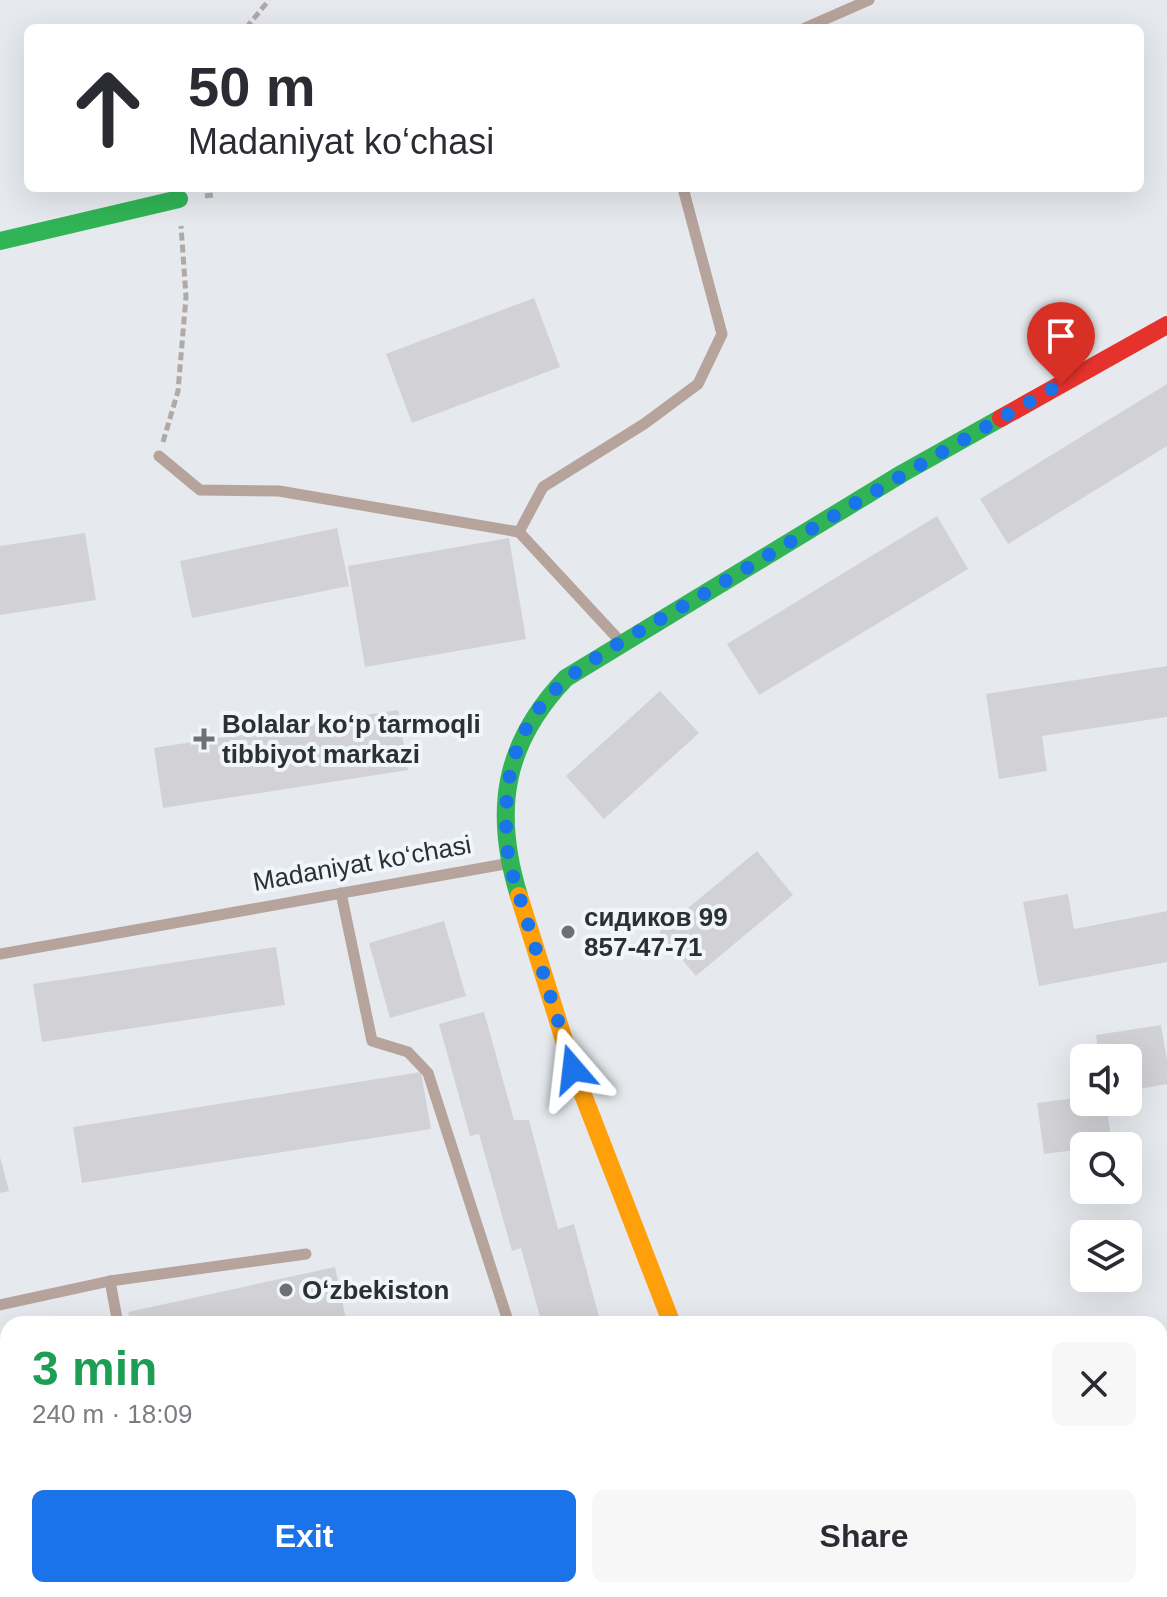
<!DOCTYPE html>
<html lang="en">
<head>
<meta charset="utf-8">
<style>
	:root { --surface:#fff; --page:#f7f7f7; --text:#2b2b33; --muted:#7c7c81; --accent:#1a73e8 }
	body { margin:0; font-family:Helvetica,sans-serif; background:var(--page); color:var(--text); height:100vh; display:flex; flex-direction:column; font-size:30px; white-space:nowrap }
	* { box-sizing:border-box; margin:0 }
	p { font-size:26px; color:var(--muted) }
	.icon { flex:none; width:44px; height:44px; fill:none; stroke:currentColor; stroke-width:2; stroke-linecap:round; stroke-linejoin:round }
	.map { position:relative; flex:1; overflow:hidden }
	.panel { position:absolute; left:0px; top:1316px; width:1168px; height:282px; display:flex; flex-direction:column; background:var(--surface); border-radius:24px 24px 0 0; box-shadow:0 8px 32px #0002 }
	.panel>* { flex:none }
	.guide { position:absolute; left:24px; top:24px; width:1120px; height:168px; border-radius:12px; box-shadow:0 8px 32px #0002; background:#fff; color:var(--text); overflow:hidden }
	.tools { position:absolute; left:1070px; top:1044px; display:grid; gap:16px }
	.tools a { display:grid; place-items:center; width:72px; height:72px; border-radius:12px; background:var(--surface); box-shadow:0 8px 32px #0002; font-size:40px }
	.pin { position:absolute; display:grid; place-items:center; width:68px; height:68px; color:#fff; margin:-82px -34px; border-radius:50% 50% 50% 0; rotate:-45deg; box-shadow:0 0 8px #0007 }
	.pin .icon { rotate:45deg }
	.me { position:absolute; width:88px; margin:-44px; rotate:343deg; stroke-linejoin:round; filter:drop-shadow(0 0 6px #0008) }
	.turn { display:flex; align-items:center; gap:28px; height:168px; padding:0 32px; font-size:36px }
	.turn .icon { width:104px; height:104px; stroke-width:2.5 }
	.turn b { display:block; font-size:56px; line-height:68px }
	.round { display:grid; place-items:center; flex:none; width:84px; height:84px; border-radius:12px; background:var(--page) }
	.headline { display:flex; align-items:center; justify-content:space-between; height:136px; padding:0 32px }
	h1 { font-size:48px; font-weight:700; line-height:60px; color:#1e9e55 }
	.cta { display:flex; gap:16px; margin-top:auto; padding:16px 32px }
	.cta a { flex:1; height:92px; border-radius:12px; background:var(--accent); color:#fff; font-size:32px; font-weight:700; line-height:92px; text-align:center }
	.cta a+a { background:var(--page); color:var(--text) }
	.map>svg:first-child { display:block }
	.building { fill:#d2d2d6 }
	.lines { fill:none; stroke-linecap:round; stroke-linejoin:round }
	.path { stroke:#b0a9a7; stroke-width:5; stroke-dasharray:8 4; stroke-linecap:butt }
	.lane { stroke:#b6a39c; stroke-width:11 }
	.street { stroke:#b6a39c; stroke-width:22 }
	.fast { stroke:#30b455; stroke-width:18 }
	.slow { stroke:#ff9f0a; stroke-width:18 }
	.jam { stroke:#e5322d; stroke-width:18 }
	.route { stroke:#1a73e8; stroke-width:14; stroke-dasharray:0 25.2 }
	.poi-dot { fill:#6e7174; stroke:#f1f6fd; stroke-width:3 }
	.labels { text-anchor:middle; stroke-width:8; stroke-linejoin:round; paint-order:stroke }
	.poi-label { font-size:26px; font-weight:bold; fill:#2d3033; stroke:#f1f6fd; text-anchor:start }
	.street-label { font-size:26px; fill:#2d3033; stroke:#f1f6fd }
</style>
</head>
<body>
<div class="map">
<svg width="1167" height="1597" viewBox="0 0 1167 1597">
	<rect width="100%" height="100%" fill="#e6eaee"/>
	<!-- building -->
	<g class="building">
		<path d="M534,298l26,69 -148,56 -26,-69z"/>
		<path d="M1167,384v62l-159,98 -28,-45z"/>
		<path d="M937,516l31,53 -209,126 -32,-51z"/>
		<path d="M337,528l12,58 -157,32 -12,-57z"/>
		<path d="M85,533l11,67 -96,15v-69z"/>
		<path d="M509,538l17,101 -161,28 -17,-101z"/>
		<path d="M1167,666v51l-125,19 5,35 -48,8 -13,-85z"/>
		<path d="M660,691l39,42 -95,86 -38,-43z"/>
		<path d="M398,710l10,60 -245,38 -9,-60z"/>
		<path d="M757,851l36,44 -97,81 -37,-44z"/>
		<path d="M1068,894l6,35 93,-18v51l-128,24 -16,-84z"/>
		<path d="M444,921l22,75 -76,22 -21,-75z"/>
		<path d="M276,947l9,58 -243,37 -9,-58z"/>
		<path d="M484,1012l30,108h15l29,109 16,-5 27,100h-59l-21,-76 -9,3 -33,-117 -9,2 -31,-112z"/>
		<path d="M1161,1025l6,35v24l-39,7v-33h-29l-3,-23z"/>
		<path d="M421,1072l10,57 -349,54 -9,-56z"/>
		<path d="M1084,1097v5h22l6,43 -28,1v3l-40,5 -7,-51z"/>
		<path d="M0,1157l9,34 -9,2z"/>
		<path d="M335,1267l12,57h-216l-3,-12z"/>
		<path d="M8,1339v59l-8,1v-59z"/>
		<path d="M8,1471v62l-8,1v-61z"/>
		<path d="M178,1590h51l1,7h-51z"/>
	</g>
	<g class="lines">
		<!-- path -->
		<g class="path">
			<path d="M246,28l23,-28"/>
			<path d="M205,196l8,-1 1,-7"/>
			<path d="M163,442l15,-51 8,-94 -5,-71"/>
		</g>
		<!-- lane -->
		<g class="lane">
			<path d="M805,28l64,-28"/>
			<path d="M159,456l41,34 79,1 240,41 100,108"/>
			<path d="M519,532l24,-45 101,-63 54,-40 24,-50 -39,-146"/>
			<path d="M341,893l31,148 36,11 20,21 81,251"/>
			<path d="M0,954l505,-90"/>
			<path d="M110,1281l8,43"/>
			<path d="M0,1305l110,-24 196,-27"/>
			<path d="M164,1590l1,7"/>
		</g>
		<!-- street -->
		<g class="street">
			<path d="M1160,1532l7,-2"/>
			<path d="M809,1590l4,7"/>
			<path d="M1126,1590l3,7"/>
		</g>
		<!-- fast -->
		<g class="fast">
			<path d="M0,241l179,-42"/>
			<path d="M519,896c-26,-85 -16,-152 47,-218l337,-205 98,-55"/>
		</g>
		<!-- slow -->
		<path class="slow" d="M519,896l54,173 99,255"/>
		<!-- jam -->
		<path class="jam" d="M1001,418l166,-93"/>
	</g>
	<g class="lines">
		<!-- route -->
		<path class="route" d="M573,1069l-64,-206c-7,-57 -4,-114 35,-161 32,-40 110,-78 155,-105 120,-73 240,-144 362,-213"/>
	</g>
	<!-- markers -->
	<g class="poi-dot">
		<path d="M200 727h8v8h8v8h-8v8h-8v-8h-8v-8h8z"/>
		<circle cx="568" cy="932" r="8"/>
		<circle cx="286" cy="1290" r="8"/>
	</g>
	<g class="labels">
		<!-- poi labels -->
		<g class="poi-label">
			<text x="222" y="733">Bolalar ko‘p tarmoqli<tspan x="222" dy="30">tibbiyot markazi</tspan></text>
			<text x="584" y="926">сидиков 99<tspan x="584" dy="30">857-47-71</tspan></text>
			<text x="302" y="1299">Oʻzbekiston</text>
		</g>
		<!-- street labels -->
		<g class="street-label">
			<text transform="translate(362 863) rotate(-10)" y="9">Madaniyat ko‘chasi</text>
		</g>
	</g>
</svg>
<div class="tools">
<a><svg class="icon" aria-label="sound" viewBox="0 0 24 24"><path d="M4 9h4l5-4v14l-5-4H4zM17 9q2 3 0 6"/></svg></a>
<a><svg class="icon" aria-label="search" viewBox="0 0 24 24"><circle cx="10" cy="10" r="6"/><path d="M15 15l6 6"/></svg></a>
<a><svg class="icon" aria-label="layers" viewBox="0 0 24 24"><path d="M12 4l9 5-9 5-9-5zM3 14l9 5 9-5"/></svg></a>
</div>
<div class="pin" style="left:1061px;top:384px;background:#d93025"><svg class="icon" aria-label="arrive" viewBox="0 0 24 24"><path d="M6 21V4h12l-3 4 3 4H6"/></svg></div>
<svg class="me" style="left:573px;top:1069px" viewBox="-20 -20 40 40"><path d="M0-17L14 15 0 8-14 15z" fill="#1a73e8" stroke="#fff" stroke-width="4"/></svg>
<div class="guide">
<div class="turn"><svg class="icon" aria-label="ahead" viewBox="0 0 24 24"><path d="M12 20V5M6 11l6-6 6 6"/></svg><div><b>50 m</b>Madaniyat ko‘chasi</div></div>
</div>
<section class="panel">
<div class="headline"><div><h1>3 min</h1><p>240 m · 18:09</p></div><a class="round"><svg class="icon" aria-label="close" viewBox="0 0 24 24"><path d="M6 6l12 12M18 6L6 18"/></svg></a></div>
<div class="cta"><a>Exit</a><a>Share</a></div>
</section>
</div>
</body>
</html>
